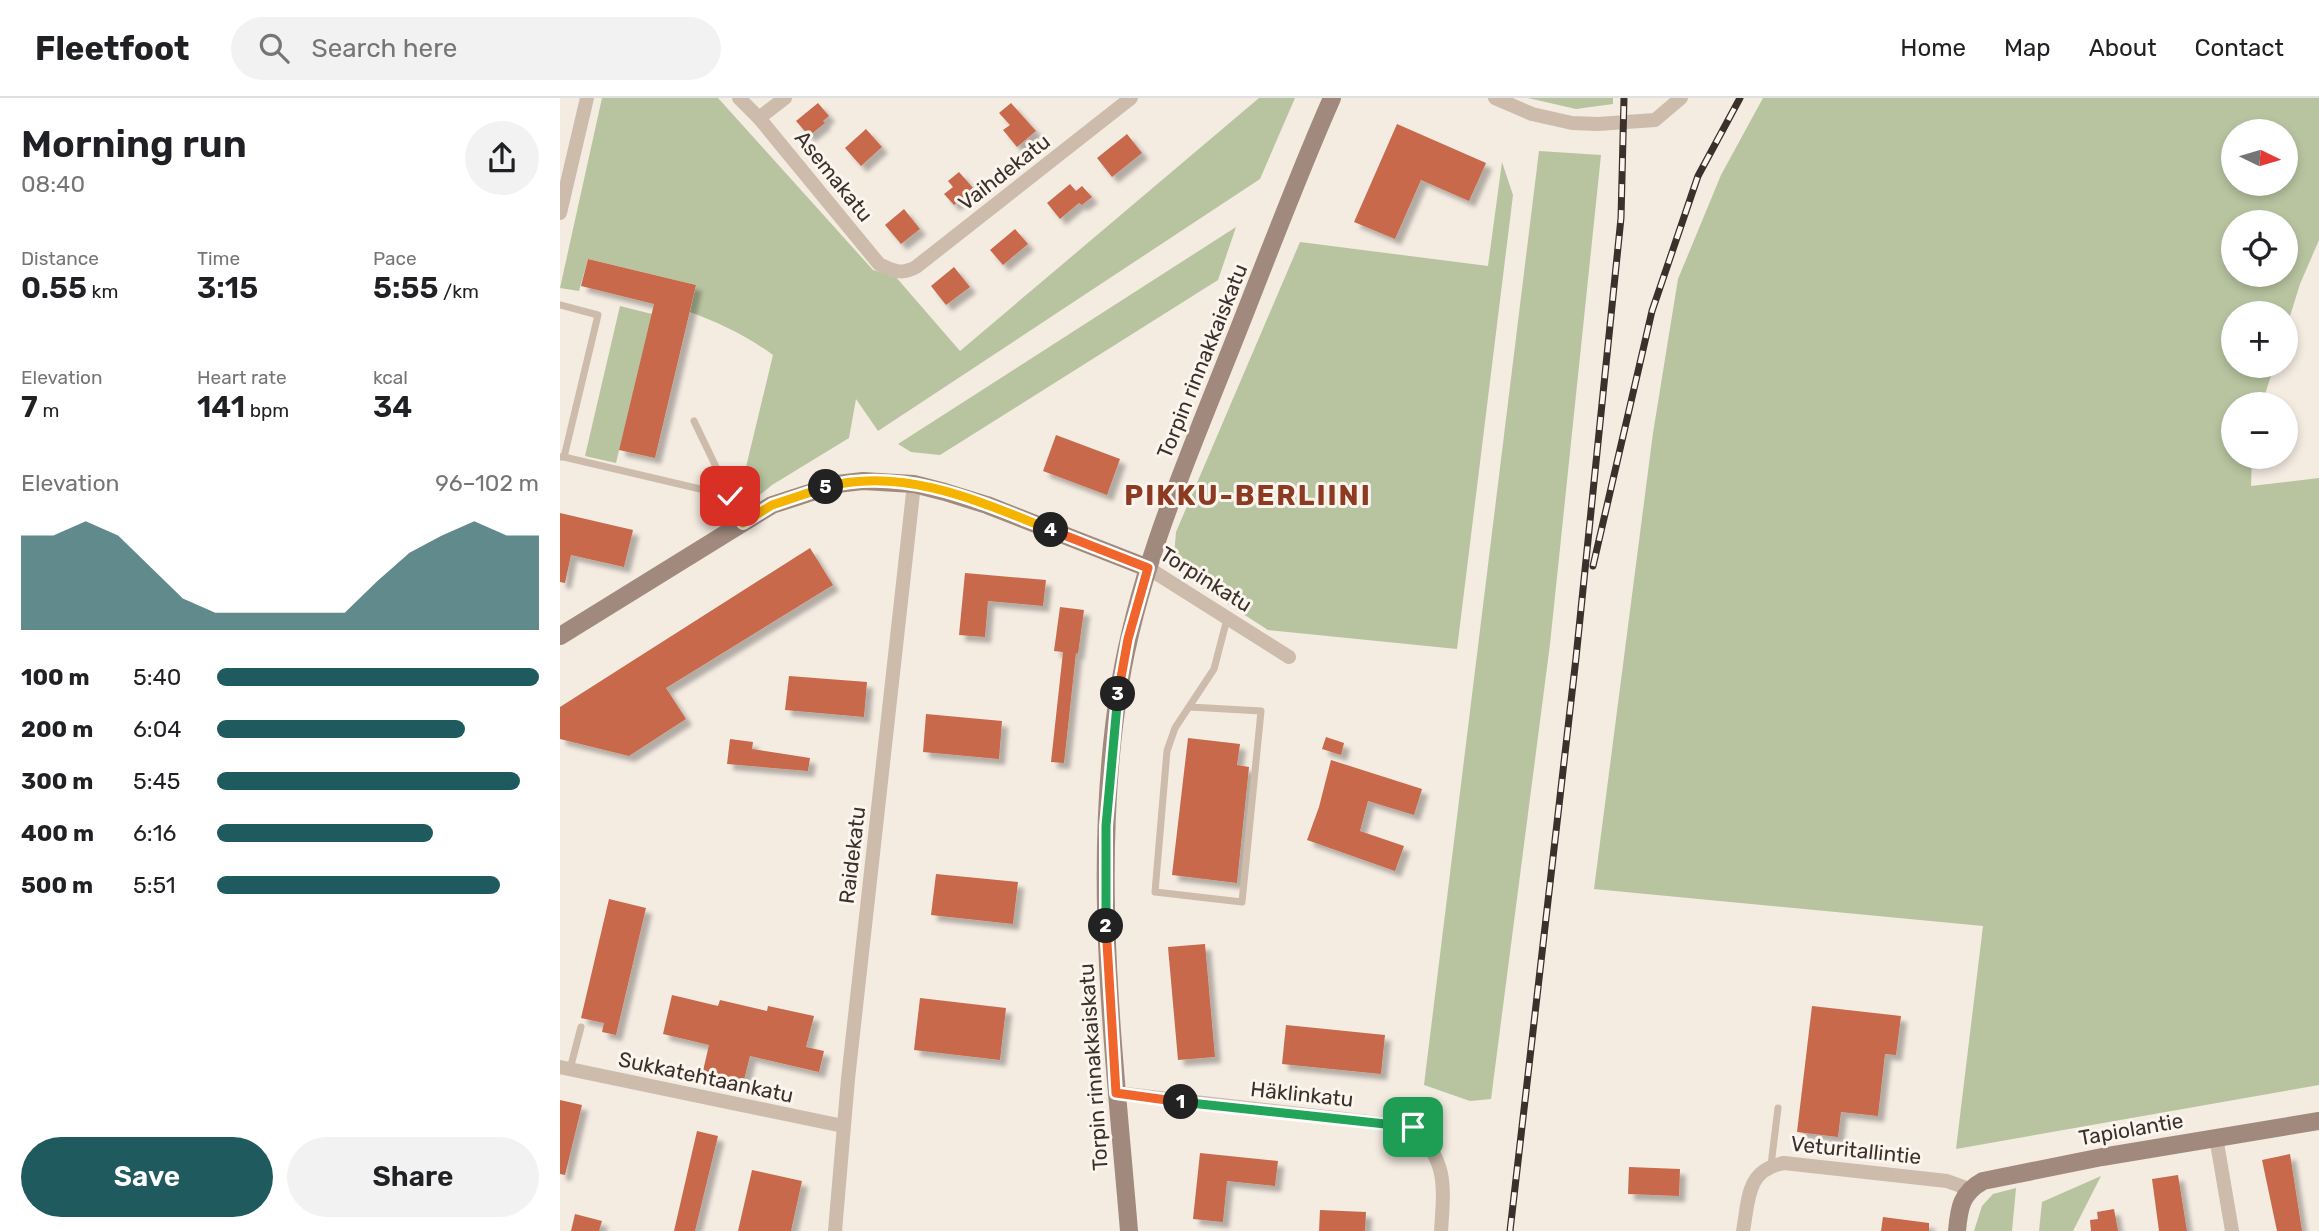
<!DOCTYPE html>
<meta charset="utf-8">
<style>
:root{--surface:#fff;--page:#f2f2f2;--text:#202124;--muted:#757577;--line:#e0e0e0;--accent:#1f5a5e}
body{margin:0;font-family:Rubik,sans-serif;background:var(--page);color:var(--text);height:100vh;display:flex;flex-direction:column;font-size:26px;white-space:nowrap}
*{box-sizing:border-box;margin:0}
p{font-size:23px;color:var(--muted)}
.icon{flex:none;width:38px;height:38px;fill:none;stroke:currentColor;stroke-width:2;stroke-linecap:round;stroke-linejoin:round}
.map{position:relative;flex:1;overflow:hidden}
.drawer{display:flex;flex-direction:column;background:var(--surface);width:560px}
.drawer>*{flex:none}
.needle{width:46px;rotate:95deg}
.controls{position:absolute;left:1661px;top:21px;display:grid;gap:14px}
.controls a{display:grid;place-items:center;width:77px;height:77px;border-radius:50%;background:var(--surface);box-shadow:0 4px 10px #0003;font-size:35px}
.pin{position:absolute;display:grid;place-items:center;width:60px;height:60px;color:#fff;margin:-30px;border-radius:14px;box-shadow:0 4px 10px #0006}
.km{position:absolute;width:35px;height:35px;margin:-18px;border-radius:50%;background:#222;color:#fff;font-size:19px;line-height:35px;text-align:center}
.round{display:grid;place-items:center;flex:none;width:74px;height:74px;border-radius:37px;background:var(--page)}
.headline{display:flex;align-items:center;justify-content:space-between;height:119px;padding:0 21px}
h1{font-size:38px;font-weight:600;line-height:52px}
.figures{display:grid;grid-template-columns:repeat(3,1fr);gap:10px;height:119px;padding:7px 21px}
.figures div{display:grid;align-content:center}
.figures b{font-size:30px;font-weight:600}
.figures small{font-size:19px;font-weight:400}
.figures p{font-size:19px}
.chart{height:196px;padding:14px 21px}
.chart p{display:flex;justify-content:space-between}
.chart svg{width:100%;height:126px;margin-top:7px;fill:var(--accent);opacity:.7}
.primary-button{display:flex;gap:14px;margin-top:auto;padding:14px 21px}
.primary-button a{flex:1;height:80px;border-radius:42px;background:var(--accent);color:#fff;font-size:28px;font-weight:600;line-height:80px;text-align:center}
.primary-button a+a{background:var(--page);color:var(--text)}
ul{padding:0 21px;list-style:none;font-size:23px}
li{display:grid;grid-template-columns:112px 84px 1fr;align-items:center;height:52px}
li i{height:18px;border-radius:9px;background:var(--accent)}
header{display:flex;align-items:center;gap:42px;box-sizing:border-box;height:98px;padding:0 35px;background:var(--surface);border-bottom:2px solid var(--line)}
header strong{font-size:33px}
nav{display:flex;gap:38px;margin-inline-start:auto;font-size:24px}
.search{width:490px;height:63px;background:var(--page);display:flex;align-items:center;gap:18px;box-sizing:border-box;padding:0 24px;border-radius:38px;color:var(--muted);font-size:26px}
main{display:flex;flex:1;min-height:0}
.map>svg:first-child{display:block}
.green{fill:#b8c4a0;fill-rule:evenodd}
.building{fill:#c8694b;filter:url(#shadow)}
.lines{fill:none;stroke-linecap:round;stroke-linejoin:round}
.lane{stroke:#cdbbac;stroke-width:7}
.street{stroke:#cdbbac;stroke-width:14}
.secondary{stroke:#a18a7d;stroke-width:18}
.rail-casing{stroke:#3b302b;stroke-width:7}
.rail{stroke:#fbf5ee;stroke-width:4.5;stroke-dasharray:13;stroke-linecap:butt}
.split-1-casing{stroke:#fff;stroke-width:14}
.split-2-casing{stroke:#fff;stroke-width:14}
.split-3-casing{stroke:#fff;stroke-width:14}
.split-4-casing{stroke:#fff;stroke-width:14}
.split-5-casing{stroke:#fff;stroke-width:14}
.split-6-casing{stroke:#fff;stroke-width:14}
.split-1{stroke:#22a559;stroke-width:9}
.split-2{stroke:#f0652b;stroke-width:9}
.split-3{stroke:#22a559;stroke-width:9}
.split-4{stroke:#f0652b;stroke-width:9}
.split-5{stroke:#f5b400;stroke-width:9}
.split-6{stroke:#f5b400;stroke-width:9}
.labels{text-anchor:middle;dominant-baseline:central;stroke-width:6;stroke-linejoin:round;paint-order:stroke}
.street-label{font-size:21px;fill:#3b302b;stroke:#fbf5ee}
.district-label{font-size:28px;font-weight:bold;letter-spacing:2px;fill:#8c3b22;stroke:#fbf5ee}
</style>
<header>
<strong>Fleetfoot</strong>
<div class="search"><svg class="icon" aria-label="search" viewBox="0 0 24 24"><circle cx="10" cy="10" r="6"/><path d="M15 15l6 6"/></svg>Search here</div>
<nav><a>Home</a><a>Map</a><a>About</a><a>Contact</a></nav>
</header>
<main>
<section class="drawer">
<div class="headline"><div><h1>Morning run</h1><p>08:40</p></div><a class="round"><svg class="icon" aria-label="share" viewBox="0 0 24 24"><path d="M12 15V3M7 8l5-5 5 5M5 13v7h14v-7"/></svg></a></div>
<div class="figures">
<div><p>Distance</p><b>0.55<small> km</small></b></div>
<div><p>Time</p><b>3:15</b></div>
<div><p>Pace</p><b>5:55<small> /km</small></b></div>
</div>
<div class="figures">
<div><p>Elevation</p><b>7<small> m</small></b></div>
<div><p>Heart rate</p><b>141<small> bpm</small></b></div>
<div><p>kcal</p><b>34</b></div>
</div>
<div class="chart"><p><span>Elevation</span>96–102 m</p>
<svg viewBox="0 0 160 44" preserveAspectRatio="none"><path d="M0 44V11L10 11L20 6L30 11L40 22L50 33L60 38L70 38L80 38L90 38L100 38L110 27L120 17L130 11L140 6L150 11L160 11V44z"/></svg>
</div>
<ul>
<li><b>100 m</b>5:40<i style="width:100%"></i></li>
<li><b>200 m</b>6:04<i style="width:77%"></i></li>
<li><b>300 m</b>5:45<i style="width:94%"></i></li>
<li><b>400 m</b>6:16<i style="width:67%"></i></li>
<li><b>500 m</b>5:51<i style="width:88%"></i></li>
</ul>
<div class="primary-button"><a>Save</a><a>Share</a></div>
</section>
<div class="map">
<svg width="1759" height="1133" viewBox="0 0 1759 1133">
<defs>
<filter id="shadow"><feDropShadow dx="6" dy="6" stdDeviation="2" flood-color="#0004"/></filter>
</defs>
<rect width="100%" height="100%" fill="#f4ebe1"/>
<g class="green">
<path d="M 42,0 L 158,0 L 313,172 L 335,178 L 400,253 L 699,0 L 735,0 L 700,81 L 318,333 L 296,301 L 289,340 L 212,387 L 190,405 L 180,394 L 213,257 C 187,238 160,225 130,214 L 136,187 L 28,161 L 19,193 L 0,190 Z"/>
<polygon points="968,0 1053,0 1053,6 1016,11"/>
<path d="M 1203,0 L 1759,0 L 1759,142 L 1740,186 L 1726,231 L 1726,215 L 1673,215 L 1673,268 L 1714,268 L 1702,306 L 1673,306 L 1673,359 L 1692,359 L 1691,388 L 1759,380 L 1759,987 L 1396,1051 L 1423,828 L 1034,791 L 1093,335 L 1118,181 L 1161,77 ZM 1673,33 L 1726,33 L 1726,86 L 1673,86 ZM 1673,124 L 1726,124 L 1726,177 L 1673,177 Z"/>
<polygon points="979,53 1041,57 990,546 931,1001 910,1003 864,987"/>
<polygon points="942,64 953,97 897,551 708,532 632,483 620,472 614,458 616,434 740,144 928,168"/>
<polygon points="676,129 658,182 380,357 351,354 338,346"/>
<polygon points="60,208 92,216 56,365 25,358"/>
<polygon points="1541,1078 1513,1133 1479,1133 1482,1104"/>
<polygon points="1456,1090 1452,1133 1414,1133 1422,1108 1433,1096"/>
</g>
<g class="building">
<polygon points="258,5 269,18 263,23 265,25 249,38 236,23"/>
<polygon points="451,5 476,33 457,49 443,32 450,27 439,15"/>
<polygon points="837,26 926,65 909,103 861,82 835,141 794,124"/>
<polygon points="306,31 322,49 301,68 285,50"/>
<polygon points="567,36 582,55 552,79 537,60"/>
<polygon points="399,74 414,91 394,107 384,96 393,89 388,83"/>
<polygon points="510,86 516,93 522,88 532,99 522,107 519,105 500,121 487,105"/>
<polygon points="344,111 360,131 341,146 325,127"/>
<polygon points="455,131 468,146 443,167 430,152"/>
<polygon points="28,161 136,187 95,360 59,352 94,206 21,188"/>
<polygon points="394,169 410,189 386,207 371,188"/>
<polygon points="496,337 560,361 547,397 483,373"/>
<polygon points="0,415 73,432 64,469 11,457 5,485 0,484"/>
<polygon points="250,450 273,487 106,590 126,621 69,658 0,641 0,609"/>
<polygon points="405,475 486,482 483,508 428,503 425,539 399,537"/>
<polygon points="500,509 524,512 518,556 516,555 504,665 491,664 503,554 494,553"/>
<polygon points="229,578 307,584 304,619 225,612"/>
<polygon points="366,616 442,623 439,661 363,654"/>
<polygon points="766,639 784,645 781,657 762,651"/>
<polygon points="628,640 680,646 677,667 689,669 677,785 612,777"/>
<polygon points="170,641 193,644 192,651 250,660 248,673 167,666"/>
<polygon points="771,662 862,691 854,717 808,703 800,733 844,748 835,773 747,742 759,709"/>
<polygon points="376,776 458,784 453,826 371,817"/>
<polygon points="49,801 86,810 56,937 42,934 44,925 21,920"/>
<polygon points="645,846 655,959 618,962 608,849"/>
<polygon points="112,897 158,908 160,902 207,913 208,908 254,918 246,949 264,953 259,974 190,958 184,982 143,973 149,947 103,936"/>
<polygon points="360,900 446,910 440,962 354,952"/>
<polygon points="1252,908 1341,918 1336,957 1325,956 1318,1018 1281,1014 1278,1039 1237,1034"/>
<polygon points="726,927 825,937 821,976 722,966"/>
<polygon points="0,1002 22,1007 5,1077 0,1076"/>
<polygon points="137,1033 158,1038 135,1133 114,1133"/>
<polygon points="640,1055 718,1063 715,1088 667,1083 663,1124 633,1121"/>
<polygon points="1730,1056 1742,1133 1717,1133 1702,1062"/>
<polygon points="1069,1069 1120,1071 1119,1098 1068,1096"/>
<polygon points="192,1072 242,1083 231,1133 178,1133"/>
<polygon points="1618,1077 1627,1133 1599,1133 1592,1081"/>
<polygon points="1554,1111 1558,1133 1531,1133 1530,1122 1538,1121 1537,1114"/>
<polygon points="760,1112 806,1114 805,1133 759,1133"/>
<polygon points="15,1116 42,1123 39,1133 11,1133"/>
<polygon points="1323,1119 1369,1125 1369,1133 1321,1133"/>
</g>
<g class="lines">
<g class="lane">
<polyline points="0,207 38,217 4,359 0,359"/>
<polyline points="134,323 182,423"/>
<polyline points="4,359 170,398"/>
<polyline points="630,609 701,613 682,804 595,794 607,653 615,630 654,571 667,521"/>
<polyline points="10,971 21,929"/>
<polyline points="1211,1067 1218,1010"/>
</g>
<g class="street">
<path d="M 179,0 L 199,20 L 319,166 C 333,173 342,177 356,169 L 571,0"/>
<polyline points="935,0 972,16 1012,25 1038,26 1095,22 1121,0"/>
<polyline points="199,20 225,0"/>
<polyline points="0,115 27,0"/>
<polyline points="588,470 729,559"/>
<polyline points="0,969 283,1028"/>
<path d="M 556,995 L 853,1029 C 888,1063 884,1089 881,1133"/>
<polyline points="1656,1039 1672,1133"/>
<polyline points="275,1133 288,981 354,386"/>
<path d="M 1183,1133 C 1189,1101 1186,1072 1224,1065 L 1387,1083 L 1409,1091"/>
</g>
<g class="secondary">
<polyline points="0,538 212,407 277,386 303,383 354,386 385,394 427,407 588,470"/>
<path d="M 569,1133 C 554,951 530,768 560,586 C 578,476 623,371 664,268 C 700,179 733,88 772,0"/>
<path d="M 1397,1133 C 1399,1110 1401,1095 1423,1083 L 1542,1059 L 1759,1023"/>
</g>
<defs>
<g id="rail">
<polyline points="1033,468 1092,213 1138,78 1180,0"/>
<polyline points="950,1133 1016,560 1061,120 1064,0"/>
</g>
</defs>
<use href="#rail" class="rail-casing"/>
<use href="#rail" class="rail"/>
</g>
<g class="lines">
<defs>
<polyline id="split-1" points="621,1004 853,1029"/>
<polyline id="split-2" points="546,828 556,995 621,1004"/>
<polyline id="split-3" points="546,828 546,728 558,596"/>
<polyline id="split-4" points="491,432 588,470 568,541 558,596"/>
<path id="split-5" d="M 266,389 C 343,368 421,404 491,432"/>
<polyline id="split-6" points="170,398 183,425 212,407 266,389"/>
</defs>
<use href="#split-1" class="split-1-casing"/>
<use href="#split-2" class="split-2-casing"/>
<use href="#split-3" class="split-3-casing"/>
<use href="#split-4" class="split-4-casing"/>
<use href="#split-5" class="split-5-casing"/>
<use href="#split-6" class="split-6-casing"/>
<use href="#split-1" class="split-1"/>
<use href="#split-2" class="split-2"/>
<use href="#split-3" class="split-3"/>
<use href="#split-4" class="split-4"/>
<use href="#split-5" class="split-5"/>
<use href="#split-6" class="split-6"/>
</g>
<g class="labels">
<g class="street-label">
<text transform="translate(444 74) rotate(-38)">Vaihdekatu</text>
<text transform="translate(274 78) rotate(51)">Asemakatu</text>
<text transform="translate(642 263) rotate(-68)">Torpin rinnakkaiskatu</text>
<text transform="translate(646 481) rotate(32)">Torpinkatu</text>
<text transform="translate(292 757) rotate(-83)">Raidekatu</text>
<text transform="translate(533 969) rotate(-94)">Torpin rinnakkaiskatu</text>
<text transform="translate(146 979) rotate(12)">Sukkatehtaankatu</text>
<text transform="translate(742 996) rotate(6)">Häklinkatu</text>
<text transform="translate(1571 1031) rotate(-10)">Tapiolantie</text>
<text transform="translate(1296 1052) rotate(6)">Veturitallintie</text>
</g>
<g class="district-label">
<text x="688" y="397">PIKKU-BERLIINI</text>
</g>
</g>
</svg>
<div class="controls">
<a><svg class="needle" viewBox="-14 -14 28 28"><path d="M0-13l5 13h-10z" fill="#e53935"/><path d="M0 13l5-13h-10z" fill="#757577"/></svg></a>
<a><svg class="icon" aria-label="locate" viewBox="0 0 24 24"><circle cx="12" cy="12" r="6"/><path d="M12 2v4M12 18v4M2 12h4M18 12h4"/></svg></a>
<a>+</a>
<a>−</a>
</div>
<div class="pin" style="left:853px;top:1029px;background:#1e9e55"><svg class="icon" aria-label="arrive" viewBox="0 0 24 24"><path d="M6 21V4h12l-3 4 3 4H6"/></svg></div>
<div class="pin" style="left:170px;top:398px;background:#d93025"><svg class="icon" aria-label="check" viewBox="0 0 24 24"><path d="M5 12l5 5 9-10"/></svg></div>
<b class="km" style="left:621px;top:1004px">1</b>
<b class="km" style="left:546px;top:828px">2</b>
<b class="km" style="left:558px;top:596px">3</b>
<b class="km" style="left:491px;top:432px">4</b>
<b class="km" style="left:266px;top:389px">5</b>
</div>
</main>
